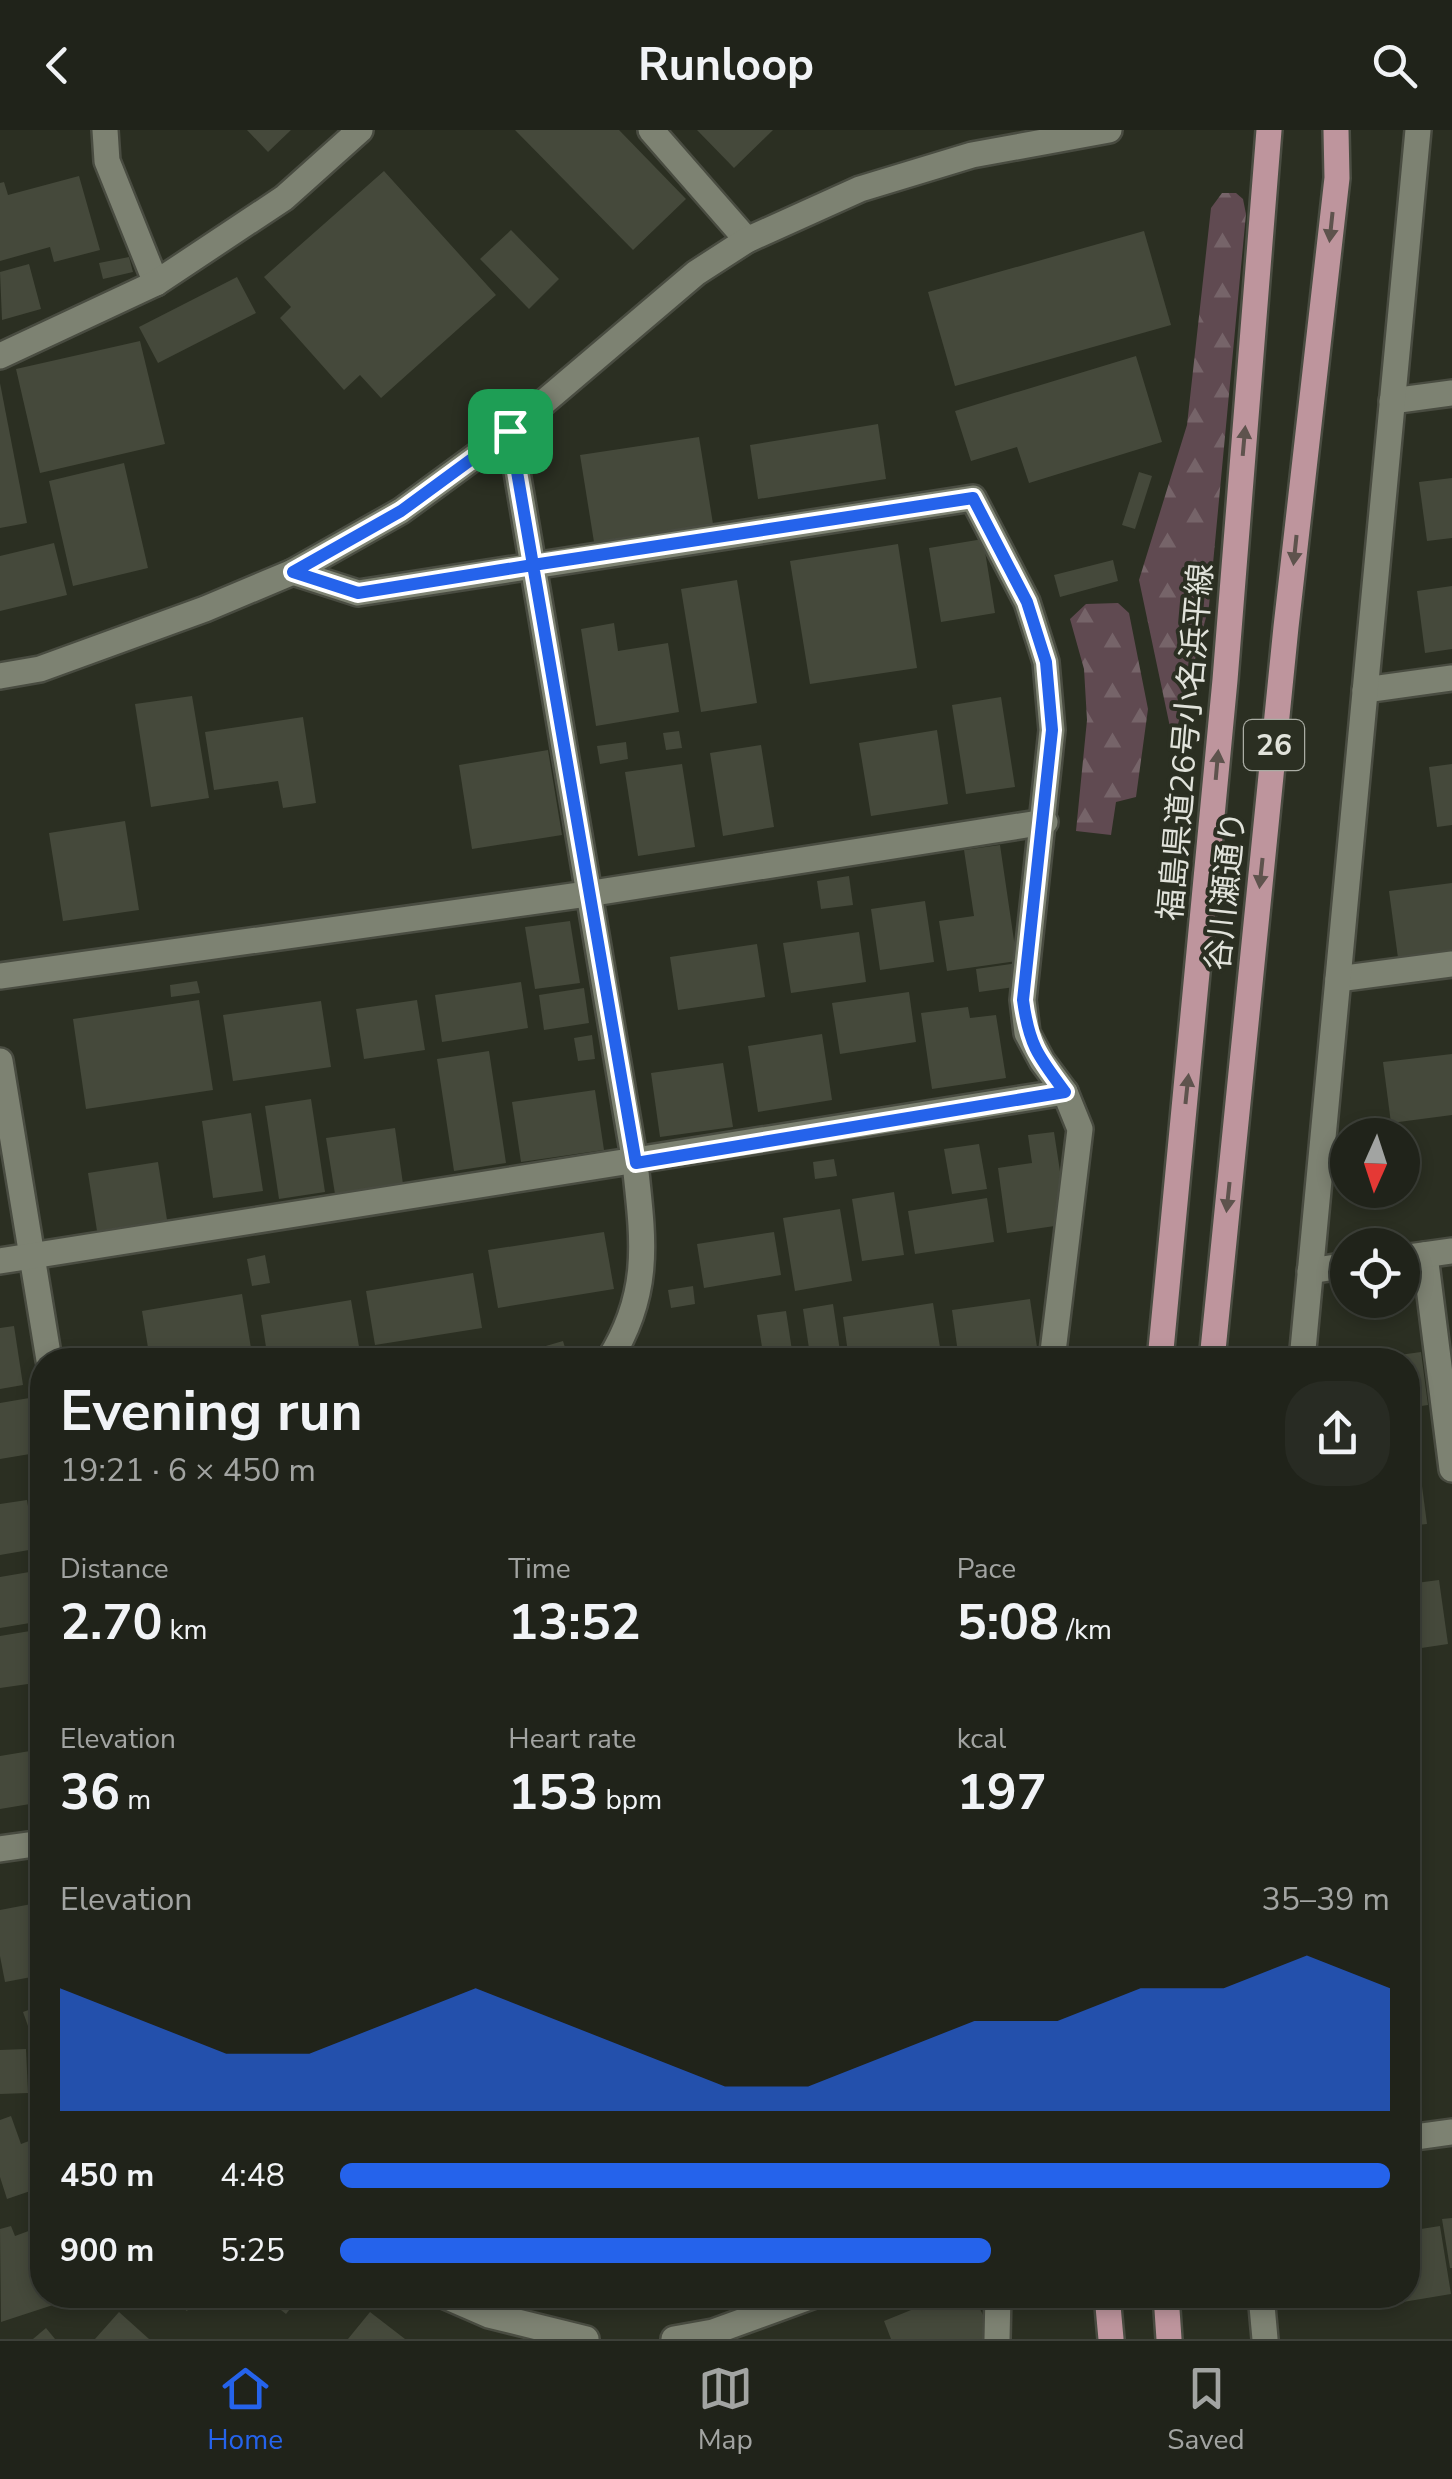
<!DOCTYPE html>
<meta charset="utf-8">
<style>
:root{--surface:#20231a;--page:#282b23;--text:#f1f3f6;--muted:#a2a4a2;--line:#3d4039;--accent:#2563eb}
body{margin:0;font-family:"Nunito Sans","Noto Sans JP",sans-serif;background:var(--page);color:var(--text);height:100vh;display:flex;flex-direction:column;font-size:38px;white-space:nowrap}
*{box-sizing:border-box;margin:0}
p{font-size:32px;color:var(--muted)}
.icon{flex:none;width:55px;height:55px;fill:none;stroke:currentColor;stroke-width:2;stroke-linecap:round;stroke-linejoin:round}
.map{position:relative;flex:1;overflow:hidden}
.side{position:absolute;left:30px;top:1218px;width:1390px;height:960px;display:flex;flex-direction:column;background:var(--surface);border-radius:40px;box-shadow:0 5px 15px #0003,0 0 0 2px var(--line)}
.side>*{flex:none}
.needle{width:65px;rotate:183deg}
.tools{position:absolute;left:1330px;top:988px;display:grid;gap:20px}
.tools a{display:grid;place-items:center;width:90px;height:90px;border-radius:50%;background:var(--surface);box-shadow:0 5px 15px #0003,0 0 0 2px var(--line);font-size:50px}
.pin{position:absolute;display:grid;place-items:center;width:85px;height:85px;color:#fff;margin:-42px;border-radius:20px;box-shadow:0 5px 15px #0006}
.round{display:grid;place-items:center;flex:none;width:105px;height:105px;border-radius:40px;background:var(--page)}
.head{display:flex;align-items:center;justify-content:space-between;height:170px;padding:0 30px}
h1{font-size:55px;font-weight:700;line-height:75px}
.stats{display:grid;grid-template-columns:repeat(3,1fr);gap:15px;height:170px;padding:10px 30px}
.stats div{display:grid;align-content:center}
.stats b{font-size:50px;font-weight:700}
.stats small{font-size:28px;font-weight:400}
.stats p{font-size:28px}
.chart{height:280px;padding:20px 30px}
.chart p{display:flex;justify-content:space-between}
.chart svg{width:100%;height:180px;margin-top:10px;fill:var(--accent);opacity:.7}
ul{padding:0 30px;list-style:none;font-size:32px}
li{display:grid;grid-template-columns:160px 120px 1fr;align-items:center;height:75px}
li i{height:25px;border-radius:12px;background:var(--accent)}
header{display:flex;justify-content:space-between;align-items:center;height:130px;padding:0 30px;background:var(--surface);font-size:45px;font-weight:700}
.tab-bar{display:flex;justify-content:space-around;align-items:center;height:140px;border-top:2px solid var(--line);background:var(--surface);font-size:28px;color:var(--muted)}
.tab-bar a{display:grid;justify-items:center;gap:5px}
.tab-bar .active{color:var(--accent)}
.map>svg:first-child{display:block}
.forest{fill:url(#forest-firs)}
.building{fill:#45493b}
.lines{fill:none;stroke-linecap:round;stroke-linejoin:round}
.minor-casing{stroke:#494c41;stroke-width:30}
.major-casing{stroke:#494c41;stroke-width:30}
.minor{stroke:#7d8272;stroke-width:25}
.major{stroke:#be959d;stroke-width:25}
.oneway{fill:#5e534d}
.route-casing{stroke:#fff;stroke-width:20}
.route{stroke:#2563eb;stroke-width:12}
.labels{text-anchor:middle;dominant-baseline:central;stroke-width:8;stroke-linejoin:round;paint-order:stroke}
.shield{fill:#2b2f22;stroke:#aaada4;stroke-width:2.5}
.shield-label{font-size:30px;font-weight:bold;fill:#e1e3db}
.street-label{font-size:32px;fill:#e1e3db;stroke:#2b2f22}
</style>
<header><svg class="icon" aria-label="back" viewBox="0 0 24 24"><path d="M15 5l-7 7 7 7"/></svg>Runloop<svg class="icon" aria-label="search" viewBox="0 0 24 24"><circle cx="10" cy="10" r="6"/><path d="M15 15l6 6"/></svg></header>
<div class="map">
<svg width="1452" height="2209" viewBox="0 0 1452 2209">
<defs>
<pattern id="forest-firs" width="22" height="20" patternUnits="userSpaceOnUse" patternTransform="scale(2.5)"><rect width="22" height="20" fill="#604a51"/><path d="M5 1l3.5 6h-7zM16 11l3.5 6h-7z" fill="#766469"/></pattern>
</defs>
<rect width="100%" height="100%" fill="#2b2f22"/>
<g class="forest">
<polygon points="1222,63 1236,63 1243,69 1246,84 1209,476 1177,598 1170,597 1139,450 1187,295 1211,78"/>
<polygon points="1118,473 1129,483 1148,579 1136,667 1116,672 1111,705 1076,701 1087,590 1084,539 1070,489 1086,474"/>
</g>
<g class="building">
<polygon points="247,0 291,0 268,22"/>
<polygon points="515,0 619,0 686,69 633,120"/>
<polygon points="697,0 773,0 734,38"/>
<polygon points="384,41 496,165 381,268 360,245 344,260 280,188 291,177 264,147"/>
<polygon points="79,46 100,120 54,132 50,117 0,131 0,53 4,52 8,65"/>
<polygon points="511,100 559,149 529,179 480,129"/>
<polygon points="1144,101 1171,195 955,256 928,162"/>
<polygon points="129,127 133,142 103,149 99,133"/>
<polygon points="29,134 41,179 2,190 0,142"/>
<polygon points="237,147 256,183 158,233 139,197"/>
<polygon points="140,211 165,314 40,343 16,239"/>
<polygon points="1136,226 1162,312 1029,353 1017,317 971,331 955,281"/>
<polygon points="0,253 27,393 0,398"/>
<polygon points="878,294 886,349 758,369 750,315"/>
<polygon points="699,307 713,394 594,412 580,325"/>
<polygon points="124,333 148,438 73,456 49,351"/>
<polygon points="1139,342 1152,346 1135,399 1122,395"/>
<polygon points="1452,348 1452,408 1427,411 1419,352"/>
<polygon points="983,409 995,483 941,492 929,418"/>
<polygon points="54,413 67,465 0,481 0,426"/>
<polygon points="898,414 917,538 810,554 790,431"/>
<polygon points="1113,430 1118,451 1060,467 1054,445"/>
<polygon points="737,450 757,573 701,582 681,459"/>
<polygon points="1452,456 1452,519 1425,523 1417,461"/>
<polygon points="614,493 618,521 668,513 679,582 596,596 581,499"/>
<polygon points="192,566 209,668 151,677 135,574"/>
<polygon points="1001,567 1015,657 966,664 952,575"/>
<polygon points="303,587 316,673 283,678 278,651 214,660 205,602"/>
<polygon points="937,600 948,674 871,686 859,613"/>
<polygon points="679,601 682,618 666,620 663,603"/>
<polygon points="626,612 628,629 600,634 597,616"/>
<polygon points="761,615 774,697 723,706 710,623"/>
<polygon points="548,620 562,705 472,719 459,635"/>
<polygon points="682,634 695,717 638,726 625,642"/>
<polygon points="1452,634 1452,695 1437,697 1429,637"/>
<polygon points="125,691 139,780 63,791 49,703"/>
<polygon points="1000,715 1017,831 947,841 939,791 974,786 964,720"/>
<polygon points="849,746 853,775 821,779 817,751"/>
<polygon points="1452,753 1452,821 1398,828 1389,761"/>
<polygon points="925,771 934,832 880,840 871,779"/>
<polygon points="570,791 580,853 535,859 525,797"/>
<polygon points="859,802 866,852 791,863 783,813"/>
<polygon points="757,814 765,867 678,880 670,827"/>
<polygon points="1018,833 1021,856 979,862 976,839"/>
<polygon points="197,851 200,863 171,867 170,855"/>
<polygon points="521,852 528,898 442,912 435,865"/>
<polygon points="584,858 589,893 544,900 539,865"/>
<polygon points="909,862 916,912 840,924 832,873"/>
<polygon points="199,870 213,960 86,979 73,889"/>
<polygon points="417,870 425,920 364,929 356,879"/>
<polygon points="321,871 331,937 233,951 223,885"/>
<polygon points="968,877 970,888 996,885 1006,948 932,959 921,883"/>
<polygon points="822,904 832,970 758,982 748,916"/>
<polygon points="592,905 595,929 578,931 574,908"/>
<polygon points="489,921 506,1033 454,1041 437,929"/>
<polygon points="1452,924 1452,985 1391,993 1383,932"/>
<polygon points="723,933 733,997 660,1007 651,943"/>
<polygon points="595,960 604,1020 521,1032 512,972"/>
<polygon points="311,969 325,1062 279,1069 265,976"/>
<polygon points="251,983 263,1061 213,1068 202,991"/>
<polygon points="395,998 403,1054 335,1064 326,1008"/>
<polygon points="1054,1002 1068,1094 1007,1103 998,1038 1032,1033 1028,1005"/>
<polygon points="1410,1004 1415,1037 1402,1039 1402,1005"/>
<polygon points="979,1014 987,1059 952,1064 944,1019"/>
<polygon points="834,1029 837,1046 815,1049 813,1032"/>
<polygon points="158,1032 167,1090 97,1101 88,1043"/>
<polygon points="894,1062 904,1125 862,1131 852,1069"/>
<polygon points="987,1068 994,1112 915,1124 908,1081"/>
<polygon points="840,1079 852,1151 795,1161 783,1088"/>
<polygon points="604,1102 614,1159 498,1178 488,1120"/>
<polygon points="774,1102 781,1145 704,1158 697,1114"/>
<polygon points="265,1125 270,1153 252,1156 247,1129"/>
<polygon points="473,1143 482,1198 375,1215 366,1161"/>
<polygon points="693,1156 695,1174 671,1178 668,1160"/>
<polygon points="242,1164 253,1230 150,1230 142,1181"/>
<polygon points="1030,1169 1038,1224 998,1230 959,1230 952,1180"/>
<polygon points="351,1170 361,1228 268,1230 261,1185"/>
<polygon points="933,1173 942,1230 849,1230 843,1187"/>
<polygon points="833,1174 840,1221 810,1225 803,1179"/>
<polygon points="786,1181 793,1227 764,1230 757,1185"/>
<polygon points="14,1196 23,1255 0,1259 0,1198"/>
<polygon points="563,1211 569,1230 502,1230 501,1229"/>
<polygon points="1421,1222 1428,1275 1408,1278 1408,1230 1378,1228"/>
<polygon points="35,1267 42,1322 0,1329 0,1273"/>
<polygon points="1408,1288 1413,1288 1427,1394 1408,1396"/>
<polygon points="27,1370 35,1419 0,1425 0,1374"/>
<polygon points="41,1440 42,1491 0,1498 0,1447"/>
<polygon points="1439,1450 1448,1514 1408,1520 1408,1454"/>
<polygon points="42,1499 42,1552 0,1558 0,1506"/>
<polygon points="42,1619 42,1672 0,1679 0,1626"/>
<polygon points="42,1772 42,1845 5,1852 0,1826 0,1780"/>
<polygon points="42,1875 42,1935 23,1882"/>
<polygon points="26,1919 28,1963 0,1964 0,1920"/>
<polygon points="11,1986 21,2014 42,2006 42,2057 7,2069 0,2047 0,1990"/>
<polygon points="1452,2088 1452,2138 1450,2138 1442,2089"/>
<polygon points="11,2096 15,2106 42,2096 42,2165 49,2165 53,2175 1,2192 0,2099"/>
<polygon points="1440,2096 1451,2164 1379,2176 1377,2165 1408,2165 1408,2101"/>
<polygon points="164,2165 198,2165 187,2181"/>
<polygon points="262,2165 301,2165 286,2184"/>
<polygon points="948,2165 990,2165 976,2171 995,2209 891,2209 884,2191"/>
<polygon points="119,2182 149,2209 95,2209"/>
<polygon points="370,2182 405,2209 348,2209"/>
<polygon points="46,2198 55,2209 33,2209"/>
</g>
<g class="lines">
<defs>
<g id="minor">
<polyline points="105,0 107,31 156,153"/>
<polyline points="651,0 747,110"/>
<polyline points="0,226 156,153 284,68 360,0"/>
<polyline points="1392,271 1452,263"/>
<path d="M 510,301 L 635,1033 C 643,1108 652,1162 609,1230"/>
<polyline points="293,442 358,463 973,368 1027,472 1046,532 1052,600 1023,870 1027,903 1042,931 1065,962 1080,999 1052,1230"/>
<polyline points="0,546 40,539 205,479 293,442 401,381 510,301 696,143 747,110 860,59 972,25 1109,0"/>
<polyline points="1365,560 1452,548"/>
<polyline points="0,846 587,764 1045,692"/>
<polyline points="1338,849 1452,834"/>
<polyline points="0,931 49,1230"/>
<polyline points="1425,1125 1452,1339"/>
<polyline points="1402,1128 1452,1121"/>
<polyline points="0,1131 1065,962"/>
<polyline points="1310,1141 1348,1135"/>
<polyline points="1302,1230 1418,0"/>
<polyline points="0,1719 42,1713"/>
<polyline points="1408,2008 1452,2002"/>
<polyline points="443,2165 489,2185 586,2209"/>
<polyline points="1261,2165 1265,2209"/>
<polyline points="674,2209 713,2202 815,2165"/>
<polyline points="997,2209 998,2165"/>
</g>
<g id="major">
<polyline points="1160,1230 1225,550 1269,0"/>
<polyline points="1212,1230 1286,497 1337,48 1336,0"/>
<polyline points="1107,2165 1111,2209"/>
<polyline points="1166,2165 1169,2209"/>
</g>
</defs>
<use href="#minor" class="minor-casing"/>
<use href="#major" class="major-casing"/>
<use href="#minor" class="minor"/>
<use href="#major" class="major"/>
</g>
<defs><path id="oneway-solid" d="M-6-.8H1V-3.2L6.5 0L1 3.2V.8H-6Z" transform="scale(2.5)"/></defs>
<g class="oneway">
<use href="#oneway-solid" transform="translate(1331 97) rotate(96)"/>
<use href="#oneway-solid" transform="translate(1244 311) rotate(-85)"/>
<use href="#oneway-solid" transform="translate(1295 420) rotate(96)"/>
<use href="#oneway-solid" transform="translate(1217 635) rotate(-85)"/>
<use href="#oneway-solid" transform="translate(1261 743) rotate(96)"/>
<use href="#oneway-solid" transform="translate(1187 959) rotate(-84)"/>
<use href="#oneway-solid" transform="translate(1228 1067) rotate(96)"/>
</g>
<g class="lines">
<defs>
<path id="route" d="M 510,301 L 401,381 L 293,442 L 358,463 L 533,435 L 636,1033 L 1065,962 C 1038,926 1029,915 1023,870 L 1052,600 L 1046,532 L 1027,472 L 973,368 L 533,435 L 510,301"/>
</defs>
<use href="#route" class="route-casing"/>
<use href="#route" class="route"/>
</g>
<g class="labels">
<rect class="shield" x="1244" y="590" width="60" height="50" rx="8"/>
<g class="shield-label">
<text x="1274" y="615">26</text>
</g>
<g class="street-label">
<text transform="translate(1186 612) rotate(-85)">福島県道26号小名浜平線</text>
<text transform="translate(1226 761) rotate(-84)">谷川瀬通り</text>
</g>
</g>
</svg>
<div class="tools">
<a><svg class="needle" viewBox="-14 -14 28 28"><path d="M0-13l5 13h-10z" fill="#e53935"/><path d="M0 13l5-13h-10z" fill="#a2a4a2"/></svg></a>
<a><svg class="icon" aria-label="locate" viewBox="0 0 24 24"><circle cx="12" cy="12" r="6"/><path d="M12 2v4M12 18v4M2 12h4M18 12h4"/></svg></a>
</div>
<div class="pin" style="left:510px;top:301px;background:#1e9e55"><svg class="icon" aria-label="arrive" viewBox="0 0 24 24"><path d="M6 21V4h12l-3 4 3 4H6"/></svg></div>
<section class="side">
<div class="head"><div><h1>Evening run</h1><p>19:21 · 6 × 450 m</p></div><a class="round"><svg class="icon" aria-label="share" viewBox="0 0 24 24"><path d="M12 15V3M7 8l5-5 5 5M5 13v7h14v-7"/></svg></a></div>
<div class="stats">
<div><p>Distance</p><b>2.70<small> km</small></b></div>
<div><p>Time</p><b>13:52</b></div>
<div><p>Pace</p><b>5:08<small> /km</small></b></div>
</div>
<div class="stats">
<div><p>Elevation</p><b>36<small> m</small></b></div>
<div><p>Heart rate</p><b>153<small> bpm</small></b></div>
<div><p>kcal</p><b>197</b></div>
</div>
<div class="chart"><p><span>Elevation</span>35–39 m</p>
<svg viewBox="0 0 160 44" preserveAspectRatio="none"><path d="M0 44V14L10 22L20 30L30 30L40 22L50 14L60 22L70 30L80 38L90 38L100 30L110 22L120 22L130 14L140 14L150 6L160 14V44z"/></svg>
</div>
<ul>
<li><b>450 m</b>4:48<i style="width:100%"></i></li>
<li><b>900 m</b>5:25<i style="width:62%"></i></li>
</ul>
</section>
</div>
<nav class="tab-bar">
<a class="active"><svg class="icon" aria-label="home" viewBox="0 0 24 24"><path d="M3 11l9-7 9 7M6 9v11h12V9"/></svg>Home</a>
<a><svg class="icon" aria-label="map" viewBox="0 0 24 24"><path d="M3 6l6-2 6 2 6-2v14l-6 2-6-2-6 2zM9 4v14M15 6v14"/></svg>Map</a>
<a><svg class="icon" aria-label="saved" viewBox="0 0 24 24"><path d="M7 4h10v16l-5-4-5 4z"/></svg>Saved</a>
</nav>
